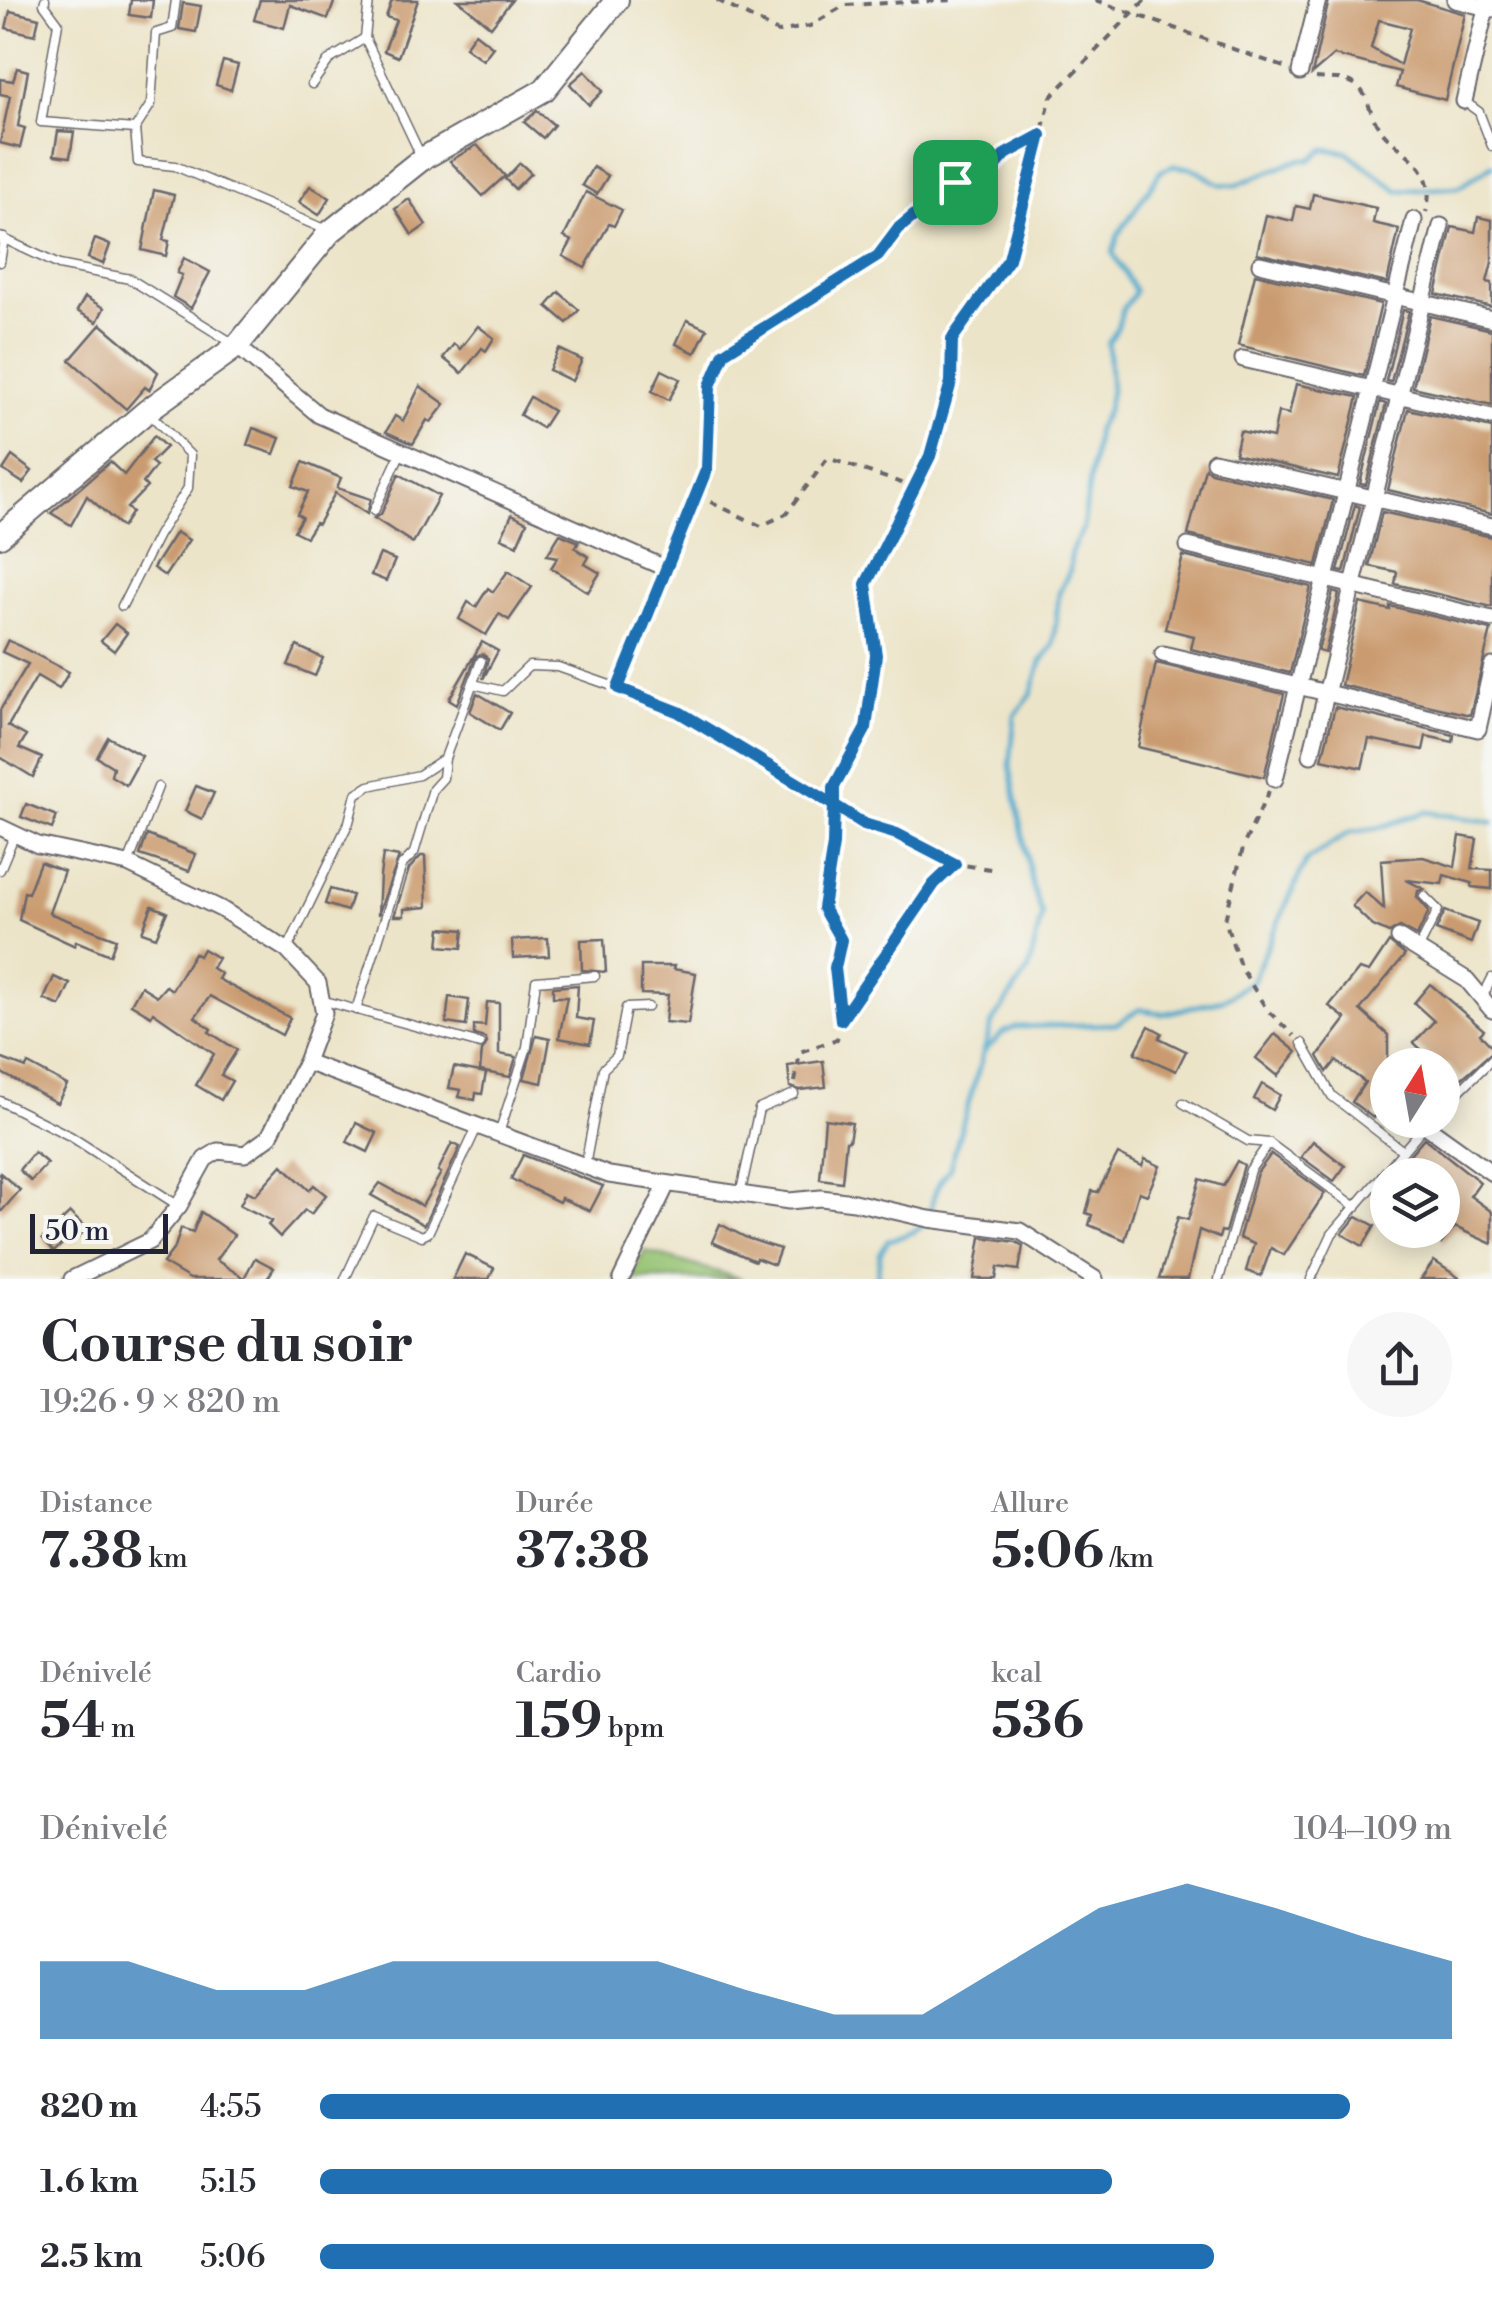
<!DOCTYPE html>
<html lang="fr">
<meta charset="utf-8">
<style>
:root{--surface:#fff;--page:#f7f7f7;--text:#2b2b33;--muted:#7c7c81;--accent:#1f6fb2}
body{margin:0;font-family:"Libre Bodoni",serif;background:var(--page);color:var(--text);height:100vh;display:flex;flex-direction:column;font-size:38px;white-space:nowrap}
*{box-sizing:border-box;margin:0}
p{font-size:32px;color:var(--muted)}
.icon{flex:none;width:55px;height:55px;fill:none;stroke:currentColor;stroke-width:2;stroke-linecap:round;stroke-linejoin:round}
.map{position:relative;height:1279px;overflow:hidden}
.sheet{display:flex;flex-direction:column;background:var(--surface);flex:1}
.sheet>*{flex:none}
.needle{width:65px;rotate:11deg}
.fabs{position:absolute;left:1370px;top:1048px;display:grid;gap:20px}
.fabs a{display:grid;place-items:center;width:90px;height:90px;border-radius:50%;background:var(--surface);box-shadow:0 5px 25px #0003;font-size:50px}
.scale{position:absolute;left:30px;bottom:25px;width:138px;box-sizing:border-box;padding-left:10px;border:5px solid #22223b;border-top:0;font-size:28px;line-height:35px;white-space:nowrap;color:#22223b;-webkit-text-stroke:8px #f6f6f2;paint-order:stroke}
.pin{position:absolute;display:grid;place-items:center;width:85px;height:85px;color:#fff;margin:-42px;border-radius:20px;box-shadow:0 5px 15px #0006}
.round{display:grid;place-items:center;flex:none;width:105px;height:105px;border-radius:52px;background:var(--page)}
.overview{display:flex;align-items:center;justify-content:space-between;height:170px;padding:0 40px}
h1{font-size:55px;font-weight:800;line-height:75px}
.metrics{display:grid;grid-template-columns:repeat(3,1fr);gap:15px;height:170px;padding:10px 40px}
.metrics div{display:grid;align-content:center}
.metrics b{font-size:50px;font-weight:800}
.metrics small{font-size:28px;font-weight:400}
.metrics p{font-size:28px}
.chart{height:280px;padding:20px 40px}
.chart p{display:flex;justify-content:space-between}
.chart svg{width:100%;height:180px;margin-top:10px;fill:var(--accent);opacity:.7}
ul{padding:0 40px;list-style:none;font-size:32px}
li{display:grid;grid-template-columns:160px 120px 1fr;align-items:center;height:75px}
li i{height:25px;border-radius:12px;background:var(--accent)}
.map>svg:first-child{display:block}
.green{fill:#94c270;stroke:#5b7256;stroke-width:2.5}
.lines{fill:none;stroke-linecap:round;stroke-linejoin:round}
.stream{stroke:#4ea8cb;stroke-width:5}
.building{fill:#ca9b6f;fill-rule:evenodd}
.lane-casing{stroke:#69666c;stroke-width:11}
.street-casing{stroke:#69666c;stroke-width:19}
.secondary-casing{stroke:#69666c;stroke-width:26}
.path{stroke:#69666c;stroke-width:4;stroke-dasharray:8 8;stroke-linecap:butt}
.lane{stroke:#fff;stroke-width:8}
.street{stroke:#fff;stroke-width:15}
.secondary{stroke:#fff;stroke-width:22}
.route-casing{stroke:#fff;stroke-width:20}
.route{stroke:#1f6fb2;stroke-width:12}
</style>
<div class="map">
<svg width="1492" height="1279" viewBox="0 0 1492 1279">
<rect width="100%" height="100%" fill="#f6f6f2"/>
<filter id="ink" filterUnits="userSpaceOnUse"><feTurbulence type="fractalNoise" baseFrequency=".01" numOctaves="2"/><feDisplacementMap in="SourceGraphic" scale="20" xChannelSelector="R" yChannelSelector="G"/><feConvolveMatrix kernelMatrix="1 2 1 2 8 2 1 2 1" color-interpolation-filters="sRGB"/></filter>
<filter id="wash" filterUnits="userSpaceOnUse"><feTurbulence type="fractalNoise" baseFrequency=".0048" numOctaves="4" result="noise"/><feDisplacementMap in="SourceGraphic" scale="40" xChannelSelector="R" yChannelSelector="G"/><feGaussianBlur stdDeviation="2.25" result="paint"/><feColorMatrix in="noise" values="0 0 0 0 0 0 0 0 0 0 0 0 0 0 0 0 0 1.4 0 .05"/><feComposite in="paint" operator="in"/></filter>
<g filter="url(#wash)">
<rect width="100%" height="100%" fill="#ece4c8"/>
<polygon class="green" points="645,1251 742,1279 631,1279"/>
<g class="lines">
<g class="stream">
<polyline points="986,1050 1003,1033 1016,1027 1116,1024 1140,1009 1162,1014 1223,1000 1252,981 1306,861 1350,832 1378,828 1426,812 1492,822"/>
<path d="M 877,1279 L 880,1254 L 888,1240 C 950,1226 917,1206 949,1170 L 992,1023 L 1029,969 L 1042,914 L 1033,889 L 1010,766 L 1015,715 L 1031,695 L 1041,662 L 1053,646 L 1059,593 L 1070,570 L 1071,552 L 1083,528 L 1097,429 L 1107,410 L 1111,391 L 1108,343 C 1117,331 1118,325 1122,312 C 1125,303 1132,300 1135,291 L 1113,253 L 1118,235 L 1161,171 L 1173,166 L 1192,168 L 1220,184 L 1236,185 L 1298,160 L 1310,160 L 1324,149 L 1347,152 L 1398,191 L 1459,187 L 1492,165"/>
</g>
</g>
<g id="blocks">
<g class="building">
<polygon points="131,0 153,0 151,18 129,15"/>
<polygon points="260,0 335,0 328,19 290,5 284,28 254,20"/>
<polygon points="392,0 418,0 398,57 384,51 396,20 386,17"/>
<polygon points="458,0 512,0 491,27"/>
<path d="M 1329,0 L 1417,0 L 1465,14 L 1445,100 L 1396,87 L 1400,72 L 1334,55 L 1312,74 ZM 1379,20 L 1410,28 L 1400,65 L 1371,48 Z"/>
<polygon points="183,3 201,6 196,32 179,29"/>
<polygon points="10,11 39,18 35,35 6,28"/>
<polygon points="475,33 493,47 483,60 465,47"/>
<polygon points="223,61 238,65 231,90 216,85"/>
<polygon points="17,68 28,71 18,126 25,128 20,148 0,143 10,96 0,94 0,79 13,81"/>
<polygon points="585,71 603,91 589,105 570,84"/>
<polygon points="537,111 554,125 543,138 524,122"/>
<polygon points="58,131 74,132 70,157 54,155"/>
<polygon points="477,145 505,176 483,196 450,161"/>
<polygon points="520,163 531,173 515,189 505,179"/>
<polygon points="593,167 608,176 597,194 582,185"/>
<polygon points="310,186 330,198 319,215 299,202"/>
<polygon points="154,190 174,195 163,240 169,241 166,256 142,250"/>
<polygon points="586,192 622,210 614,226 609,224 585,268 563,256 572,241 564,237"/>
<polygon points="1313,194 1376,208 1373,223 1399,229 1387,283 1257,253 1266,215 1293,221 1296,206 1310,209"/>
<polygon points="409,199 426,225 412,235 395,209"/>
<polygon points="1478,217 1492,220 1492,262 1487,282 1492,283 1492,307 1436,294 1452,227 1475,232"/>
<polygon points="95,239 110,245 103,264 88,258"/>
<polygon points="184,258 210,272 191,308 173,297 182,275 177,273"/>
<polygon points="1255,274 1381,304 1364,376 1238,345"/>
<polygon points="559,292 579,310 567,323 547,306"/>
<polygon points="85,297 104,308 97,322 77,311"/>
<polygon points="1403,310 1409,311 1391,382 1386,381"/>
<polygon points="1430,316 1492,330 1492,405 1413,387"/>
<polygon points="687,320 707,329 695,353 676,344"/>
<polygon points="101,324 158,372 149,390 145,387 126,409 70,360"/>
<polygon points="478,326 494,338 486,351 482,348 462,373 443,358 454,344 460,349"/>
<polygon points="559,349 582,360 572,381 549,370"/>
<polygon points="662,370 680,379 669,400 652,391"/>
<polygon points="1296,384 1358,397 1338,478 1235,454 1240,431 1273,438 1278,412 1289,414"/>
<polygon points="420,386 445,404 431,422 427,420 413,444 386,432 395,416 403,421"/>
<polygon points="530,397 553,411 542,428 520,415"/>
<polygon points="1380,402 1386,404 1366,485 1360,484"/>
<polygon points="1408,409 1492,428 1492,514 1388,490"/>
<polygon points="253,428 280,438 274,454 247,445"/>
<polygon points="154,436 166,447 151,462 156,466 143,483 147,487 127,508 132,512 122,527 87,496 71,525 51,513 110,462 124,475"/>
<polygon points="12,456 32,471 23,483 3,470"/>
<polygon points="303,462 341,478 337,488 371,499 367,514 335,493 318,524 315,523 306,537 294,531 302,517 297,514 308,492 293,486"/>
<polygon points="1205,468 1211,472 1333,500 1317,565 1188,535"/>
<polygon points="399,474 439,496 413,543 374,518 381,514"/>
<polygon points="1355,505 1360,507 1344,572 1338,571"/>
<polygon points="1382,512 1492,537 1492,607 1395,584 1397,572 1369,566"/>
<polygon points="512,514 527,522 517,545 501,538"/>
<polygon points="176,532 189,540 165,576 153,568"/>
<polygon points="560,534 579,542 575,548 589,557 585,564 600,573 588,592 551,568 558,557 547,555"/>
<polygon points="380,554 395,560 386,581 371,575"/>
<polygon points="1183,556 1311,587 1290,673 1191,649 1194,636 1165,629"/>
<polygon points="508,571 532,587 509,620 499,614 486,635 459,619 468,602 476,607 488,588 493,592"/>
<polygon points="1333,592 1339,594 1325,653 1318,651"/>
<polygon points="1360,603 1390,610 1390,606 1491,630 1470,715 1341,685"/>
<polygon points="115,624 127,633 114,651 101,641"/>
<polygon points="8,640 69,672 59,689 37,676 8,726 26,736 19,748 42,758 33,777 0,757 0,710 28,664 2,652"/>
<polygon points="482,642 498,651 483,679 488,659 483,654 476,656 457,704 449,699"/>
<polygon points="297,646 323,658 315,676 288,665"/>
<polygon points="1156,663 1284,694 1264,777 1138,747"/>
<polygon points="477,693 510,713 500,730 470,712"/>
<polygon points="1335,707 1454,735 1453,742 1426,736 1423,750 1369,739 1362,768 1322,759"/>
<polygon points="108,737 142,756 126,785 111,776 113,767 97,757"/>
<polygon points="196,786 214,793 202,819 185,811"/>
<polygon points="26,804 57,816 52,829 21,817"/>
<polygon points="147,835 196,854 189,871 140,855"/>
<polygon points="1460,836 1477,839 1472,869 1492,870 1492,889 1472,887 1472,883 1444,875 1442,884 1406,880 1424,889 1418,891 1417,897 1429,911 1417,936 1400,927 1389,933 1373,926 1352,906 1365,892 1384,909 1381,860 1423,857 1455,867"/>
<polygon points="383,854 399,857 378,915 380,876"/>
<polygon points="421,856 425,856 427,907 404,909 404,916 394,916 409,869"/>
<polygon points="40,862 64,871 49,913 116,939 110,955 76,941 75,946 19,920 24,892 28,893"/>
<polygon points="330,889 352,895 347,911 325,904"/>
<polygon points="152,906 167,912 156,937 142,932"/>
<polygon points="1445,911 1478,923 1471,943 1436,930"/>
<polygon points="441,928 464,930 462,948 439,946"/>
<polygon points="548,938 549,956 513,958 512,940"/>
<polygon points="604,939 606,972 582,970 581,940"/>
<polygon points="1389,942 1405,955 1360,1010 1388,1035 1388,1096 1373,1118 1352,1102 1365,1082 1336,1061 1327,1072 1318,1056 1346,1019 1329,1006 1359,969 1369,972"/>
<polygon points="203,949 218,958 212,968 221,974 218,979 290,1018 282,1035 210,996 195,1017 211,1029 209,1032 237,1050 221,1075 232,1081 221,1100 196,1085 214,1054 153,1012 151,1016 131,1004 141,986 157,996 166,986 172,990 194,953 199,956"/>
<polygon points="641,966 674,966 673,969 696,973 688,1024 665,1022 668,995 641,994"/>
<polygon points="54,977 70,984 60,1006 44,999"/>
<polygon points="1430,984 1484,1030 1480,1034 1492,1047 1492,1052 1461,1079 1447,1065 1438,1065 1414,1043 1434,1021 1414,1003"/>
<polygon points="578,985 576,1018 594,1021 590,1044 559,1038 567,997 553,997 553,987"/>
<polygon points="449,997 469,1000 466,1026 446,1023"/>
<polygon points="487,1002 499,1003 499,1054 516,1057 510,1077 480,1071 482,1051 487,1043 485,1038 474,1035 474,1025 485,1026"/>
<polygon points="1149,1026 1162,1033 1159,1038 1186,1051 1176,1071 1135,1053"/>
<polygon points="1275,1034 1297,1052 1278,1076 1256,1058"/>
<polygon points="536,1036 550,1039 542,1083 524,1079"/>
<polygon points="0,1058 26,1068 28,1064 67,1085 57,1103 0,1072"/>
<polygon points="823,1061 826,1087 800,1090 790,1087 788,1066"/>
<polygon points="454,1067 486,1073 482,1094 476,1093 475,1100 459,1097 461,1090 449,1088"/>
<polygon points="1262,1084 1280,1095 1272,1110 1254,1099"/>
<polygon points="825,1119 852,1123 849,1141 846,1141 842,1182 820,1179"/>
<polygon points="356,1123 377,1133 368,1152 347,1142"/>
<polygon points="1424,1138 1480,1182 1470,1196 1492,1212 1492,1244 1455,1227 1442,1243 1442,1175 1407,1175 1398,1168"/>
<polygon points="1313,1141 1345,1166 1334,1181 1301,1157"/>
<polygon points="452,1143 460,1147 424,1225 371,1195 380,1183 422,1206 441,1173 438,1171"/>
<polygon points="34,1152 47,1163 31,1181 19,1170"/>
<polygon points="1118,1154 1142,1166 1145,1159 1160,1166 1147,1195 1139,1192 1125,1240 1089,1225 1092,1215 1086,1213 1092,1191 1098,1192"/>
<polygon points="1271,1154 1325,1193 1284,1255 1271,1248 1261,1276 1246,1271 1254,1244 1239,1238 1257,1173"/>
<polygon points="523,1155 603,1186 590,1211 561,1198 559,1202 511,1179"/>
<polygon points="1237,1161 1244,1165 1225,1232 1221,1231 1219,1238 1199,1230 1188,1279 1159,1279 1178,1217 1188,1220 1200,1179 1223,1186"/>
<polygon points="282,1165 309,1190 314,1185 326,1195 311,1214 305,1210 280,1237 268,1225 272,1221 240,1205 247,1191 255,1195"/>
<polygon points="0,1173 20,1190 0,1213"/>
<polygon points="201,1212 234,1235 216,1260 244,1278 255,1258 274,1268 267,1279 190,1279 163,1263 175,1247 181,1228 193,1232"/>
<polygon points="70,1213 86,1228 73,1243 68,1238 54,1252 42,1239"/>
<polygon points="1357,1216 1375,1226 1363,1246 1342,1234"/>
<polygon points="720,1224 747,1238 780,1249 774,1265 756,1258 755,1261 712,1242"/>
<polygon points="981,1237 1016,1242 1023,1246 1019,1270 998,1267 996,1279 974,1279"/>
<polygon points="465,1254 494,1268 489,1279 453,1279"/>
<polygon points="1434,1261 1461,1279 1421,1279"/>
</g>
</g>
</g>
<g filter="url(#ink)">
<use href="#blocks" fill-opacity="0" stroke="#69666c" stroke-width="2.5"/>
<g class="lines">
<defs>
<g id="lane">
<polyline points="45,0 44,4 58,23 41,122 135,129 138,162 175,166 329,231"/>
<polyline points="369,0 365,38 422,158"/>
<polyline points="312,84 329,60 365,38"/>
<polyline points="1464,101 1479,112 1492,146"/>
<polyline points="135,129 151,104 156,33 172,28 176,0"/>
<polyline points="0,237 59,265 130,279 234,344"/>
<polyline points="0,262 4,238"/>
<polyline points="374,511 401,452"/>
<polyline points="122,606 158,535 188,488 190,455 150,414"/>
<polyline points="473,684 503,691 529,666 558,667 618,688 665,568"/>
<polyline points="128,864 158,787"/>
<polyline points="0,870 15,834"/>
<polyline points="287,950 349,822 356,794 369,786 419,775 445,758 481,661"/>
<polyline points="1418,950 1438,910 1424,896"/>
<polyline points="1483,996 1492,978"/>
<polyline points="321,1000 480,1044"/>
<polyline points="356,1010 402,865 414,853 433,789 443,778 445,758"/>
<polyline points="1302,1043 1332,1096 1403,1151"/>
<polyline points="0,1101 70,1136 179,1206"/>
<polyline points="1183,1103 1248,1141 1269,1143"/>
<polyline points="1442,1108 1492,1059"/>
<polyline points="499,1133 527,1047 536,981 595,976"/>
<polyline points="585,1166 603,1069 617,1056 626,1008 648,1007"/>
<polyline points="740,1195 759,1109 794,1094"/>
<polyline points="345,1279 374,1216 422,1236 428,1233 478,1125"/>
<polyline points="1219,1279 1250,1170 1269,1143 1356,1207"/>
<polyline points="1311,1279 1332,1234 1427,1123"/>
</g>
<g id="street">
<polyline points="1455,0 1492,9"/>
<polyline points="1300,72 1318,0"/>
<polyline points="1464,101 1488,0"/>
<polyline points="1260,264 1492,319"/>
<polyline points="237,346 319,415 665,568"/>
<polyline points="1243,359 1492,417"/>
<polyline points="1214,461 1492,526"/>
<polyline points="1188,546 1492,619"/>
<polyline points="1163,654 1478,729 1492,666"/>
<polyline points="1311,755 1441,226"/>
<polyline points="1275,779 1414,220"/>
<polyline points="0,827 38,845 128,864 221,909 287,950 318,983 324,1013 306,1062 269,1137 245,1154 218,1151 205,1159 179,1206 150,1241 72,1279"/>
<polyline points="1399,938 1467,980 1492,1010"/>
<polyline points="306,1062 609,1175 789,1201 821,1198 854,1202 929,1219 1020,1231 1095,1279"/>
<polyline points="1425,1125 1492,1173"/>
<polyline points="621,1279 667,1184"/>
</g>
<polyline id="secondary" points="0,536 147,411 237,346 330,232 422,159 544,90 617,0"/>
</defs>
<use href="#lane" class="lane-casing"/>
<use href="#street" class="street-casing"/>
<use href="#secondary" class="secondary-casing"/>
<g class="path">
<polyline points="717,0 778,32 810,26 845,5 954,0"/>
<polyline points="1095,0 1284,67"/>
<path d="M 1316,78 C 1326,79 1339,78 1348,81 C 1369,88 1367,109 1377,124 C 1397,156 1440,161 1426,212"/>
<polyline points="696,495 761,526 786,514 828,458 913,487"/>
<polyline points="671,555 707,468 710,386 724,353 879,257 899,228 955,182 992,170 1006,154 1041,135 1051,97 1145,0"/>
<polyline points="627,691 679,712 863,824 897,833 955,864 991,869"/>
<polyline points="1269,791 1244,844 1225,920 1240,966 1267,1010 1294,1036"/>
<polyline points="841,1020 933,885 955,864"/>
<polyline points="795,1082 800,1052 837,1039 841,1020 835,968 841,940 823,908 833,845 834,787 866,728 876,655 866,584 930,456 951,382 952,339 1009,259 1041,135"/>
</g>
<use href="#lane" class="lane"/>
<use href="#street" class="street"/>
<use href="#secondary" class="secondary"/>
</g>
</g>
<g class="lines" filter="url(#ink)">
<defs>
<polyline id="route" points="955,182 899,228 878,256 724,353 710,386 707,468 618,688 679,712 834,805 833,845 823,908 841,940 835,968 841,1020 934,884 955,864 897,834 864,824 834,805 834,787 866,728 876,655 866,584 930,456 951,382 952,339 1009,259 1041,135 1006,154 992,170 955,182"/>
</defs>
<use href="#route" class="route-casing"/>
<use href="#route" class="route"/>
</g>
</svg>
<div class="fabs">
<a><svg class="needle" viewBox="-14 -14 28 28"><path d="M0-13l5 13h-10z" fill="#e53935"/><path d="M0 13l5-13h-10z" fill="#7c7c81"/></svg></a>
<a><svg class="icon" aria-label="layers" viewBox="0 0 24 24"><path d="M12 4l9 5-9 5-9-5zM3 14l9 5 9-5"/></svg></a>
</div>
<div class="scale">50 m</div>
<div class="pin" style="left:955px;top:182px;background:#1e9e55"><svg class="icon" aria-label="arrive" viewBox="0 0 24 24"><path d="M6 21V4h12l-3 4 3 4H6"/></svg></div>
</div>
<section class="sheet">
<div class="overview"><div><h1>Course du soir</h1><p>19:26 · 9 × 820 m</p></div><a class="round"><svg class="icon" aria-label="share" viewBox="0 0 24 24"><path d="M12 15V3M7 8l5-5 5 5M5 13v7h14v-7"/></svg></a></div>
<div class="metrics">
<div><p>Distance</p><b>7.38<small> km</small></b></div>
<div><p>Durée</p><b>37:38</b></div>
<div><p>Allure</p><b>5:06<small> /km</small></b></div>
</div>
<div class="metrics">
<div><p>Dénivelé</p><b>54<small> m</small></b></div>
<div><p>Cardio</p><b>159<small> bpm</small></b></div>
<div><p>kcal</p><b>536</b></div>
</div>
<div class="chart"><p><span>Dénivelé</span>104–109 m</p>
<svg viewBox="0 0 160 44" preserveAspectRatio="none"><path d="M0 44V25L10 25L20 32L30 32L40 25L50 25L60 25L70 25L80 32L90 38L100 38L110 25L120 12L130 6L140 12L150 19L160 25V44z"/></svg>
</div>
<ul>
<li><b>820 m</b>4:55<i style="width:91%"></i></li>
<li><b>1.6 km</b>5:15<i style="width:70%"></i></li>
<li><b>2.5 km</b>5:06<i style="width:79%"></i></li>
</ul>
</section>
